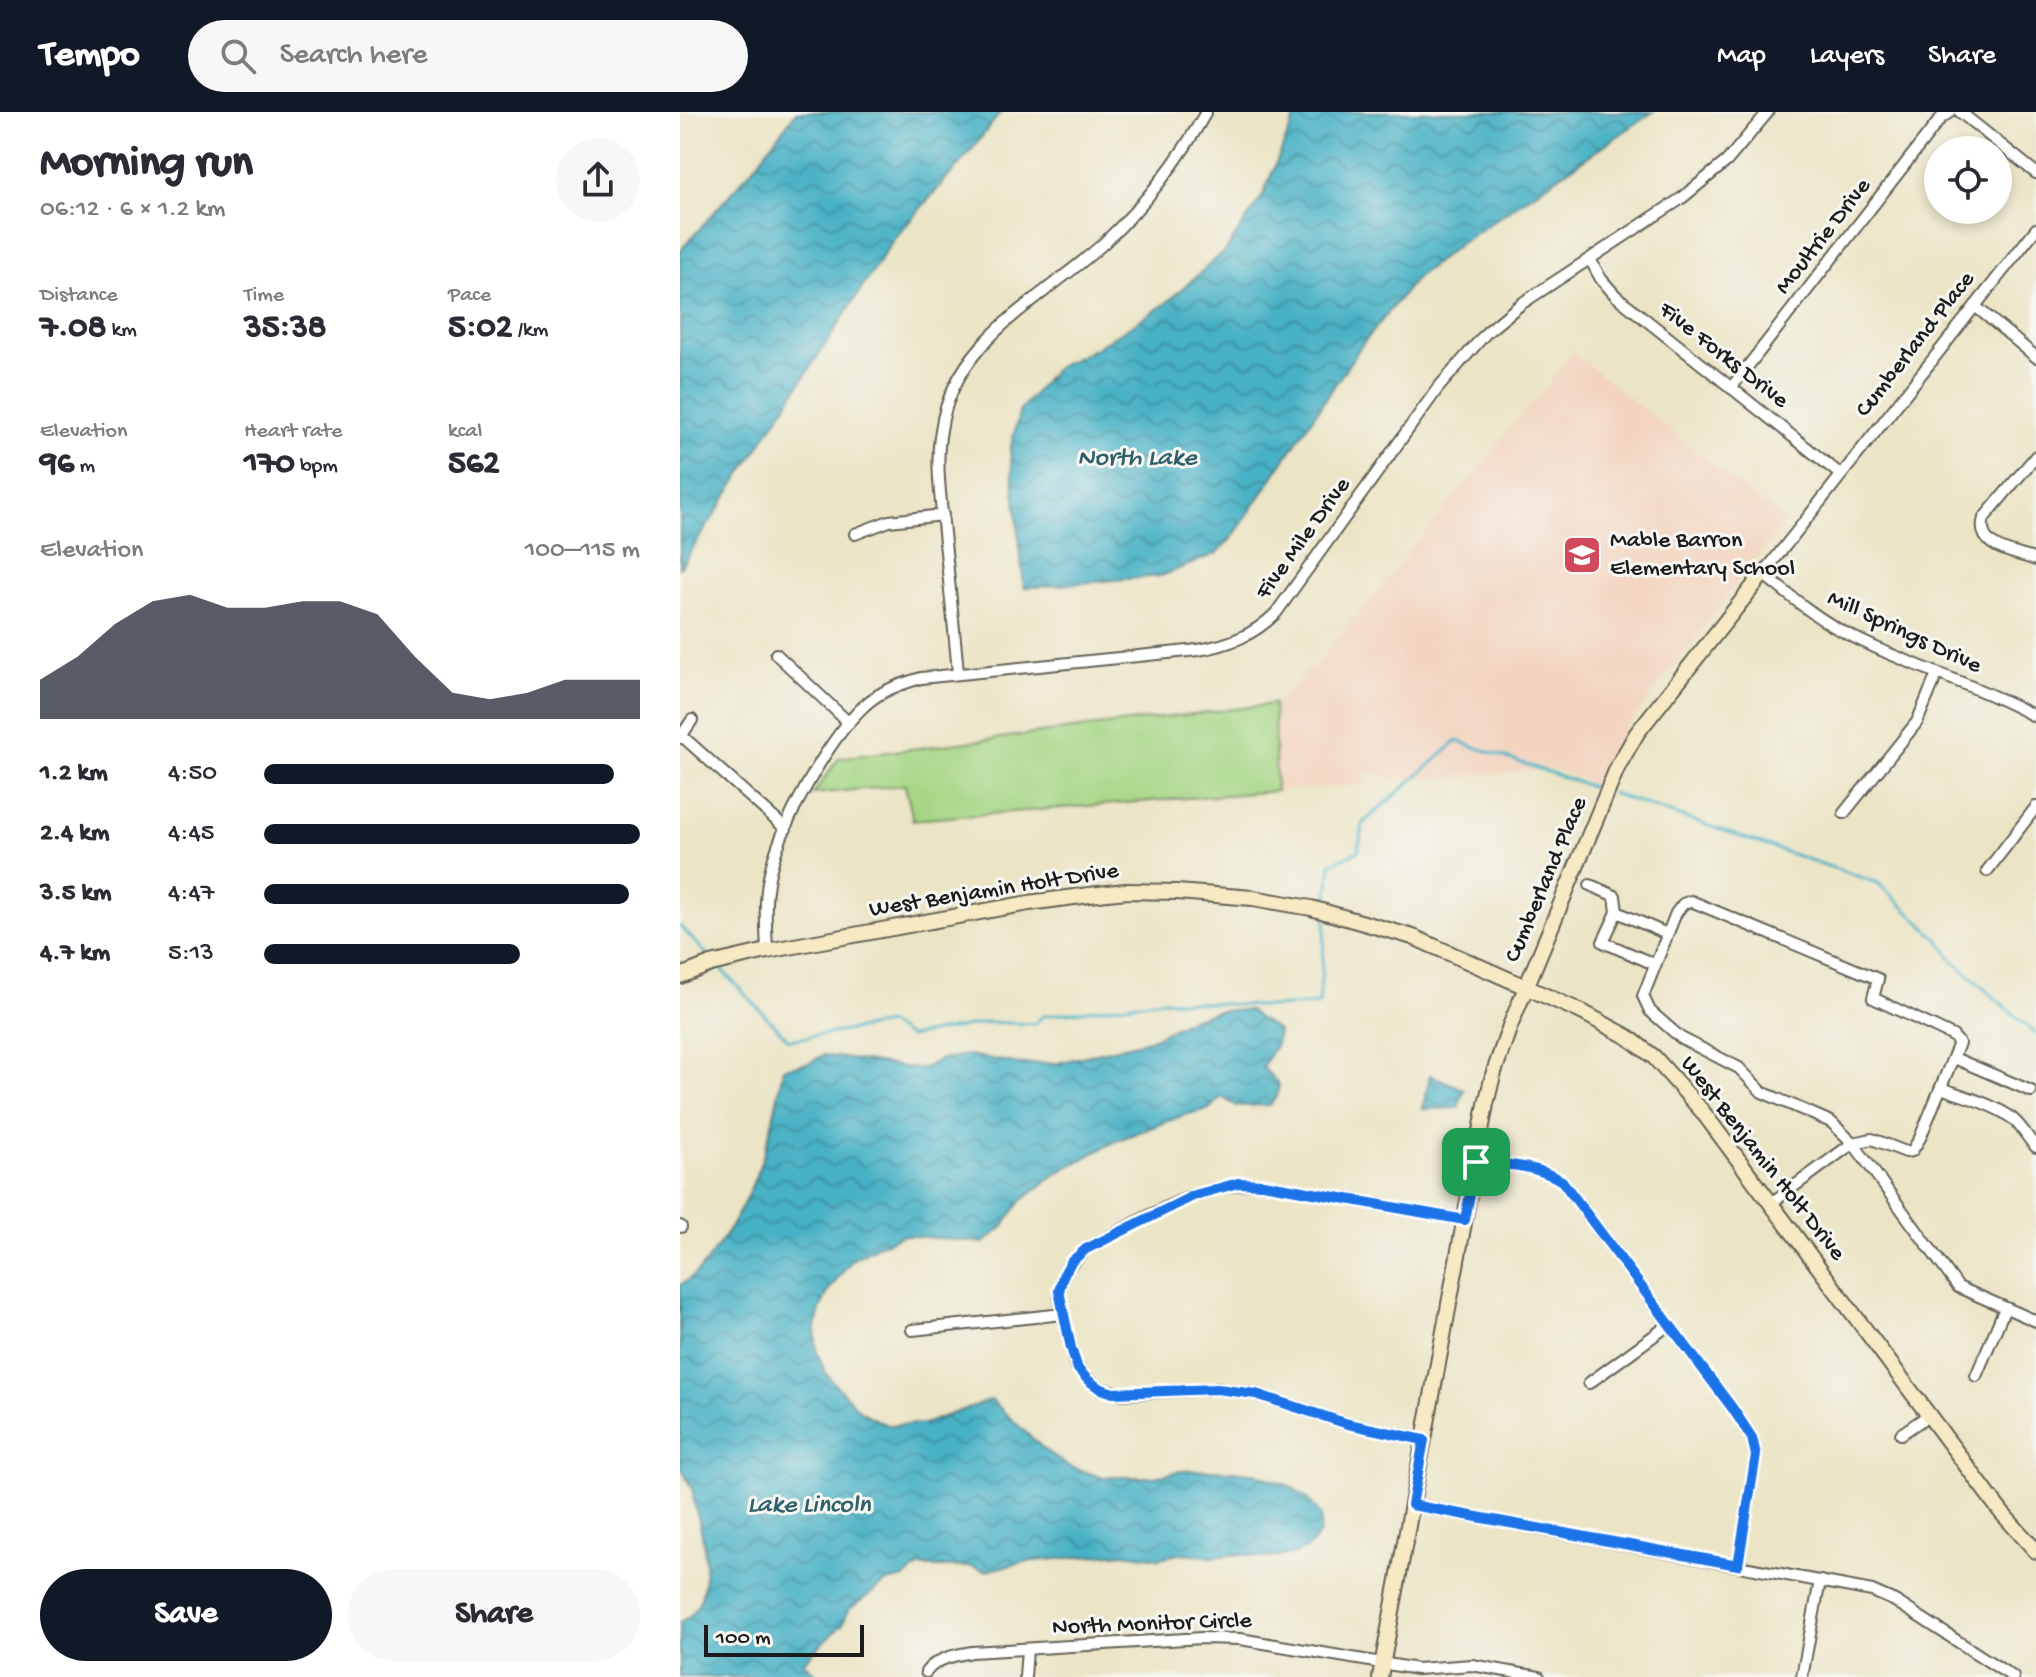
<!DOCTYPE html>
<meta charset="utf-8">
<style>
:root{--surface:#fff;--page:#f7f7f7;--text:#2b2b33;--muted:#7c7c81;--accent:#111827}
body{margin:0;font-family:"Gochi Hand",sans-serif;background:var(--page);color:var(--text);height:100vh;display:flex;flex-direction:column;font-size:30px;white-space:nowrap}
*{box-sizing:border-box;margin:0}
p{font-size:26px;color:var(--muted)}
.icon{flex:none;width:44px;height:44px;fill:none;stroke:currentColor;stroke-width:2;stroke-linecap:round;stroke-linejoin:round}
.map{position:relative;flex:1;overflow:hidden}
.details{display:flex;flex-direction:column;background:var(--surface);width:680px}
.details>*{flex:none}
.buttons{position:absolute;left:1244px;top:24px;display:grid;gap:16px}
.buttons a{display:grid;place-items:center;width:88px;height:88px;border-radius:50%;background:var(--surface);box-shadow:0 4px 12px #0003;font-size:40px}
.scale{position:absolute;left:24px;bottom:20px;width:160px;box-sizing:border-box;padding-left:8px;border:4px solid #1c1c1c;border-top:0;font-size:22px;line-height:28px;white-space:nowrap;color:#1c1c1c;-webkit-text-stroke:6px #f6f6f2;paint-order:stroke}
.pin{position:absolute;display:grid;place-items:center;width:68px;height:68px;color:#fff;margin:-34px;border-radius:16px;box-shadow:0 4px 12px #0006}
.round{display:grid;place-items:center;flex:none;width:84px;height:84px;border-radius:42px;background:var(--page)}
.headline{display:flex;align-items:center;justify-content:space-between;height:136px;padding:0 40px}
h1{font-size:44px;font-weight:800;line-height:60px}
.metrics{display:grid;grid-template-columns:repeat(3,1fr);gap:12px;height:136px;padding:8px 40px}
.metrics div{display:grid;align-content:center}
.metrics b{font-size:34px;font-weight:800}
.metrics small{font-size:22px;font-weight:400}
.metrics p{font-size:22px}
.chart{height:224px;padding:16px 40px}
.chart p{display:flex;justify-content:space-between}
.chart svg{width:100%;height:144px;margin-top:8px;fill:var(--accent);opacity:.7}
.action{display:flex;gap:16px;margin-top:auto;padding:16px 40px}
.action a{flex:1;height:92px;border-radius:48px;background:var(--accent);color:#fff;font-size:32px;font-weight:800;line-height:92px;text-align:center}
.action a+a{background:var(--page);color:var(--text)}
ul{padding:0 40px;list-style:none;font-size:26px}
li{display:grid;grid-template-columns:128px 96px 1fr;align-items:center;height:60px}
li i{height:20px;border-radius:10px;background:var(--accent)}
header{display:flex;align-items:center;gap:48px;box-sizing:border-box;height:112px;padding:0 40px;background:var(--accent);color:#fff}
header strong{font-size:38px}
nav{display:flex;gap:44px;margin-inline-start:auto;font-size:28px}
.search{width:560px;height:72px;background:var(--page);display:flex;align-items:center;gap:20px;box-sizing:border-box;padding:0 28px;border-radius:44px;color:var(--muted);font-size:30px}
main{display:flex;flex:1;min-height:0}
.map>svg:first-child{display:block}
.built{fill:#f3d4bf}
.green{fill:#a5d583;stroke:#607850;stroke-width:2}
.water{fill:url(#water-waves);stroke:#326670;stroke-width:2}
.lines{fill:none;stroke-linecap:round;stroke-linejoin:round}
.stream{stroke:#47b1c5;stroke-width:3}
.street-casing{stroke:#646257;stroke-width:14}
.secondary-casing{stroke:#646257;stroke-width:18}
.street{stroke:#fff;stroke-width:10}
.secondary{stroke:#f6e9c3;stroke-width:14}
.route-casing{stroke:#fff;stroke-width:16}
.route{stroke:#1a73e8;stroke-width:10}
.labels{text-anchor:middle;dominant-baseline:central;stroke-width:6;stroke-linejoin:round;paint-order:stroke}
.street-label{font-size:24px;fill:#1c1c1c;stroke:#f6f6f2}
.poi-label{font-size:24px;fill:#1c1c1c;stroke:#f6f6f2;text-anchor:start}
.water-label{font-size:26px;font-style:italic;fill:#2f5f68;stroke:#f6f6f2}
</style>
<header>
<strong>Tempo</strong>
<div class="search"><svg class="icon" aria-label="search" viewBox="0 0 24 24"><circle cx="10" cy="10" r="6"/><path d="M15 15l6 6"/></svg>Search here</div>
<nav><a>Map</a><a>Layers</a><a>Share</a></nav>
</header>
<main>
<section class="details">
<div class="headline"><div><h1>Morning run</h1><p>06:12 · 6 × 1.2 km</p></div><a class="round"><svg class="icon" aria-label="share" viewBox="0 0 24 24"><path d="M12 15V3M7 8l5-5 5 5M5 13v7h14v-7"/></svg></a></div>
<div class="metrics">
<div><p>Distance</p><b>7.08<small> km</small></b></div>
<div><p>Time</p><b>35:38</b></div>
<div><p>Pace</p><b>5:02<small> /km</small></b></div>
</div>
<div class="metrics">
<div><p>Elevation</p><b>96<small> m</small></b></div>
<div><p>Heart rate</p><b>170<small> bpm</small></b></div>
<div><p>kcal</p><b>562</b></div>
</div>
<div class="chart"><p><span>Elevation</span>100–115 m</p>
<svg viewBox="0 0 160 44" preserveAspectRatio="none"><path d="M0 44V32L10 25L20 15L30 8L40 6L50 10L60 10L70 8L80 8L90 12L100 25L110 36L120 38L130 36L140 32L150 32L160 32V44z"/></svg>
</div>
<ul>
<li><b>1.2 km</b>4:50<i style="width:93%"></i></li>
<li><b>2.4 km</b>4:45<i style="width:100%"></i></li>
<li><b>3.5 km</b>4:47<i style="width:97%"></i></li>
<li><b>4.7 km</b>5:13<i style="width:68%"></i></li>
</ul>
<div class="action"><a>Save</a><a>Share</a></div>
</section>
<div class="map">
<svg width="1356" height="1565" viewBox="0 0 1356 1565">
<defs>
<pattern id="water-waves" width="16" height="10" patternUnits="userSpaceOnUse" patternTransform="scale(2)"><rect width="16" height="10" fill="#47b1c5"/><path d="M0 5q4-4 8 0t8 0" fill="none" stroke="#3a8f9f"/></pattern>
</defs>
<rect width="100%" height="100%" fill="#f6f6f2"/>
<filter id="ink" filterUnits="userSpaceOnUse"><feTurbulence type="fractalNoise" baseFrequency=".0125" numOctaves="2"/><feDisplacementMap in="SourceGraphic" scale="16" xChannelSelector="R" yChannelSelector="G"/><feConvolveMatrix kernelMatrix="1 2 1 2 8 2 1 2 1" color-interpolation-filters="sRGB"/></filter>
<filter id="wash" filterUnits="userSpaceOnUse"><feTurbulence type="fractalNoise" baseFrequency=".006" numOctaves="4" result="noise"/><feDisplacementMap in="SourceGraphic" scale="32" xChannelSelector="R" yChannelSelector="G"/><feGaussianBlur stdDeviation="1.8" result="paint"/><feColorMatrix in="noise" values="0 0 0 0 0 0 0 0 0 0 0 0 0 0 0 0 0 1.4 0 .05"/><feComposite in="paint" operator="in"/></filter>
<g filter="url(#wash)">
<rect width="100%" height="100%" fill="#ebe4c5"/>
<polygon class="built" points="893,241 1105,409 945,617 914,673 875,657 720,669 685,658 686,672 596,679 594,592 641,547"/>
<polygon class="green" points="594,592 596,679 233,708 225,673 133,682 159,646"/>
<g class="water">
<polygon points="116,0 321,0 289,41 214,127 0,456 0,139 74,55"/>
<polygon points="617,0 973,0 781,131 737,165 681,234 552,426 536,442 481,464 344,476 330,338 340,298 377,255 414,237 485,192 546,138 583,83"/>
<path d="M 554,898 L 570,898 C 577,908 589,911 598,919 L 596,932 L 582,955 L 599,972 L 597,984 L 590,993 L 557,994 L 541,985 L 529,997 L 504,1003 L 436,1029 L 377,1061 L 340,1090 L 323,1115 L 304,1131 L 223,1123 L 199,1133 L 173,1147 L 149,1178 L 140,1197 L 135,1218 L 137,1240 L 146,1262 L 180,1299 L 206,1313 L 243,1312 L 311,1288 L 366,1339 L 388,1354 L 421,1365 L 474,1365 L 500,1359 L 534,1358 L 574,1361 L 610,1374 L 629,1388 L 641,1404 L 640,1421 L 627,1437 L 611,1443 L 585,1446 L 562,1442 L 530,1445 L 505,1441 L 479,1446 L 444,1441 L 344,1450 L 306,1459 L 292,1455 L 239,1455 L 224,1466 L 207,1470 L 168,1498 L 163,1512 L 123,1550 L 139,1565 L 0,1565 L 0,1510 C 37,1493 25,1424 15,1395 C 13,1389 14,1382 12,1377 C 8,1369 4,1362 0,1354 L 0,1173 C 18,1163 26,1150 38,1134 C 78,1078 92,1023 103,956 L 129,951 L 143,943 L 231,956 L 244,956 L 261,947 L 289,943 L 340,952 L 378,951 L 472,927 L 510,907 L 537,899 Z"/>
<polygon points="750,963 784,977 778,996 743,997"/>
</g>
<g class="lines">
<g class="stream">
<polyline points="931,681 1198,771 1258,827 1274,850 1356,922"/>
<polyline points="647,794 651,752 678,739 683,711 777,629 924,679"/>
<polyline points="0,814 31,847"/>
<polyline points="39,855 109,928 208,912 229,925 309,910 354,912 363,904 483,888 594,895 639,892 646,806"/>
</g>
</g>
</g>
<g filter="url(#ink)">
<g class="lines">
<defs>
<g id="street">
<polyline points="1280,0 1356,61"/>
<path d="M 1356,117 L 1083,462 C 1107,481 1131,502 1158,517 C 1222,552 1292,570 1356,605"/>
<polyline points="910,147 921,167 936,184 1161,363"/>
<polyline points="1295,194 1356,245"/>
<polyline points="1051,276 1261,6 1270,0"/>
<path d="M 1356,344 L 1304,406 C 1295,437 1335,440 1356,448"/>
<polyline points="175,422 209,409 263,403"/>
<polyline points="96,542 169,611"/>
<path d="M 278,561 C 274,515 269,468 264,421 C 261,387 255,352 261,318 C 274,226 364,187 425,130 C 464,93 500,47 526,0"/>
<polyline points="2,624 106,717"/>
<polyline points="0,626 12,608"/>
<polyline points="1164,701 1237,610 1257,562"/>
<polyline points="1307,759 1356,695"/>
<polyline points="910,773 935,784 937,800"/>
<path d="M 87,839 C 86,814 84,789 89,765 C 99,715 148,627 185,593 C 200,579 221,572 241,566 L 518,538 C 549,533 574,523 596,501 L 758,276 L 807,220 L 841,192 L 1002,86 L 1047,49 L 1088,0"/>
<polyline points="974,852 923,830 937,800 987,822"/>
<polyline points="1274,946 1351,979"/>
<path d="M 1261,976 C 1282,984 1321,994 1336,1010 C 1344,1018 1348,1027 1356,1035"/>
<path d="M 796,1050 C 825,1052 857,1053 882,1069 L 1053,1297 L 1072,1326 L 1076,1343 L 1058,1453"/>
<polyline points="1090,1092 1173,1031 1192,1027 1226,1040 1232,1039 1240,1026 1279,931 1273,924 1193,886 1198,867 1011,789 1003,792 996,801 963,884 970,899 1001,926 1059,956 1082,980 1151,1010 1173,1031 1278,1175 1356,1209"/>
<polyline points="0,1114 1,1115"/>
<polyline points="232,1218 383,1202"/>
<polyline points="1296,1264 1325,1196"/>
<polyline points="909,1271 990,1212"/>
<polyline points="1221,1322 1249,1303"/>
<path d="M 744,1328 L 668,1312 L 576,1282 L 537,1277 L 443,1282 L 419,1276 L 403,1263 L 395,1251 L 379,1184 L 381,1171 L 387,1156 L 406,1137 C 461,1110 519,1068 583,1072 L 785,1108"/>
<polyline points="732,1393 1192,1479 1215,1489 1333,1565"/>
<path d="M 246,1560 C 256,1546 276,1543 292,1540 L 522,1526 L 560,1527 L 737,1557 L 792,1553 L 859,1565"/>
<polyline points="345,1565 347,1537"/>
<polyline points="1122,1565 1140,1469"/>
</g>
<g id="secondary">
<polyline points="0,864 31,852 87,839 349,791 409,783 446,779 497,780 573,786 631,796 733,825 902,900 948,925 974,945 1022,999 1321,1400 1356,1439"/>
<polyline points="700,1565 806,992 813,963 830,914 938,654 957,621 1083,462"/>
</g>
</defs>
<use href="#street" class="street-casing"/>
<use href="#secondary" class="secondary-casing"/>
<use href="#street" class="street"/>
<use href="#secondary" class="secondary"/>
</g>
</g>
<g class="lines" filter="url(#ink)">
<defs>
<path id="route" d="M 796,1050 C 825,1052 857,1053 882,1069 L 1053,1297 L 1072,1326 L 1076,1343 L 1058,1453 L 732,1393 L 744,1328 L 668,1312 L 576,1282 L 537,1277 L 433,1281 L 419,1276 L 408,1268 L 398,1257 L 391,1236 L 379,1179 L 383,1164 L 391,1150 L 406,1137 L 515,1083 L 558,1071 L 583,1072 L 785,1108 Z"/>
</defs>
<use href="#route" class="route-casing"/>
<use href="#route" class="route"/>
</g>
<defs>
<symbol id="school-square" viewBox="-11 -11 22 22"><rect x="-9" y="-9" width="18" height="18" rx="4" fill="#d1495b" stroke="#f6f6f2"/><path d="M0-5L7-2L0 1L-7-2ZM-4 1L0 2.5L4 1V4Q0 6-4 4Z" fill="#fff"/></symbol>
</defs>
<g fill-rule="evenodd">
<use href="#school-square" x="880" y="421" width="44" height="44"/>
</g>
<g class="labels">
<g class="street-label">
<text transform="translate(1144 125) rotate(-52)">Moultrie Drive</text>
<text transform="translate(1236 233) rotate(-52)">Cumberland Place</text>
<text transform="translate(1043 244) rotate(38)">Five Forks Drive</text>
<text transform="translate(624 427) rotate(-54)">Five Mile Drive</text>
<text transform="translate(1224 521) rotate(25)">Mill Springs Drive</text>
<text transform="translate(867 768) rotate(-67)">Cumberland Place</text>
<text transform="translate(314 779) rotate(-9)">West Benjamin Holt Drive</text>
<text transform="translate(1082 1047) rotate(52)">West Benjamin Holt Drive</text>
<text transform="translate(472 1513) rotate(-2)">North Monitor Circle</text>
</g>
<g class="poi-label">
<text x="930" y="429">Mable Barron<tspan x="930" dy="28">Elementary School</tspan></text>
</g>
<g class="water-label">
<text x="457" y="347">North Lake</text>
<text x="129" y="1394">Lake Lincoln</text>
</g>
</g>
</svg>
<div class="buttons">
<a><svg class="icon" aria-label="locate" viewBox="0 0 24 24"><circle cx="12" cy="12" r="6"/><path d="M12 2v4M12 18v4M2 12h4M18 12h4"/></svg></a>
</div>
<div class="scale">100 m</div>
<div class="pin" style="left:796px;top:1050px;background:#1e9e55"><svg class="icon" aria-label="arrive" viewBox="0 0 24 24"><path d="M6 21V4h12l-3 4 3 4H6"/></svg></div>
</div>
</main>
